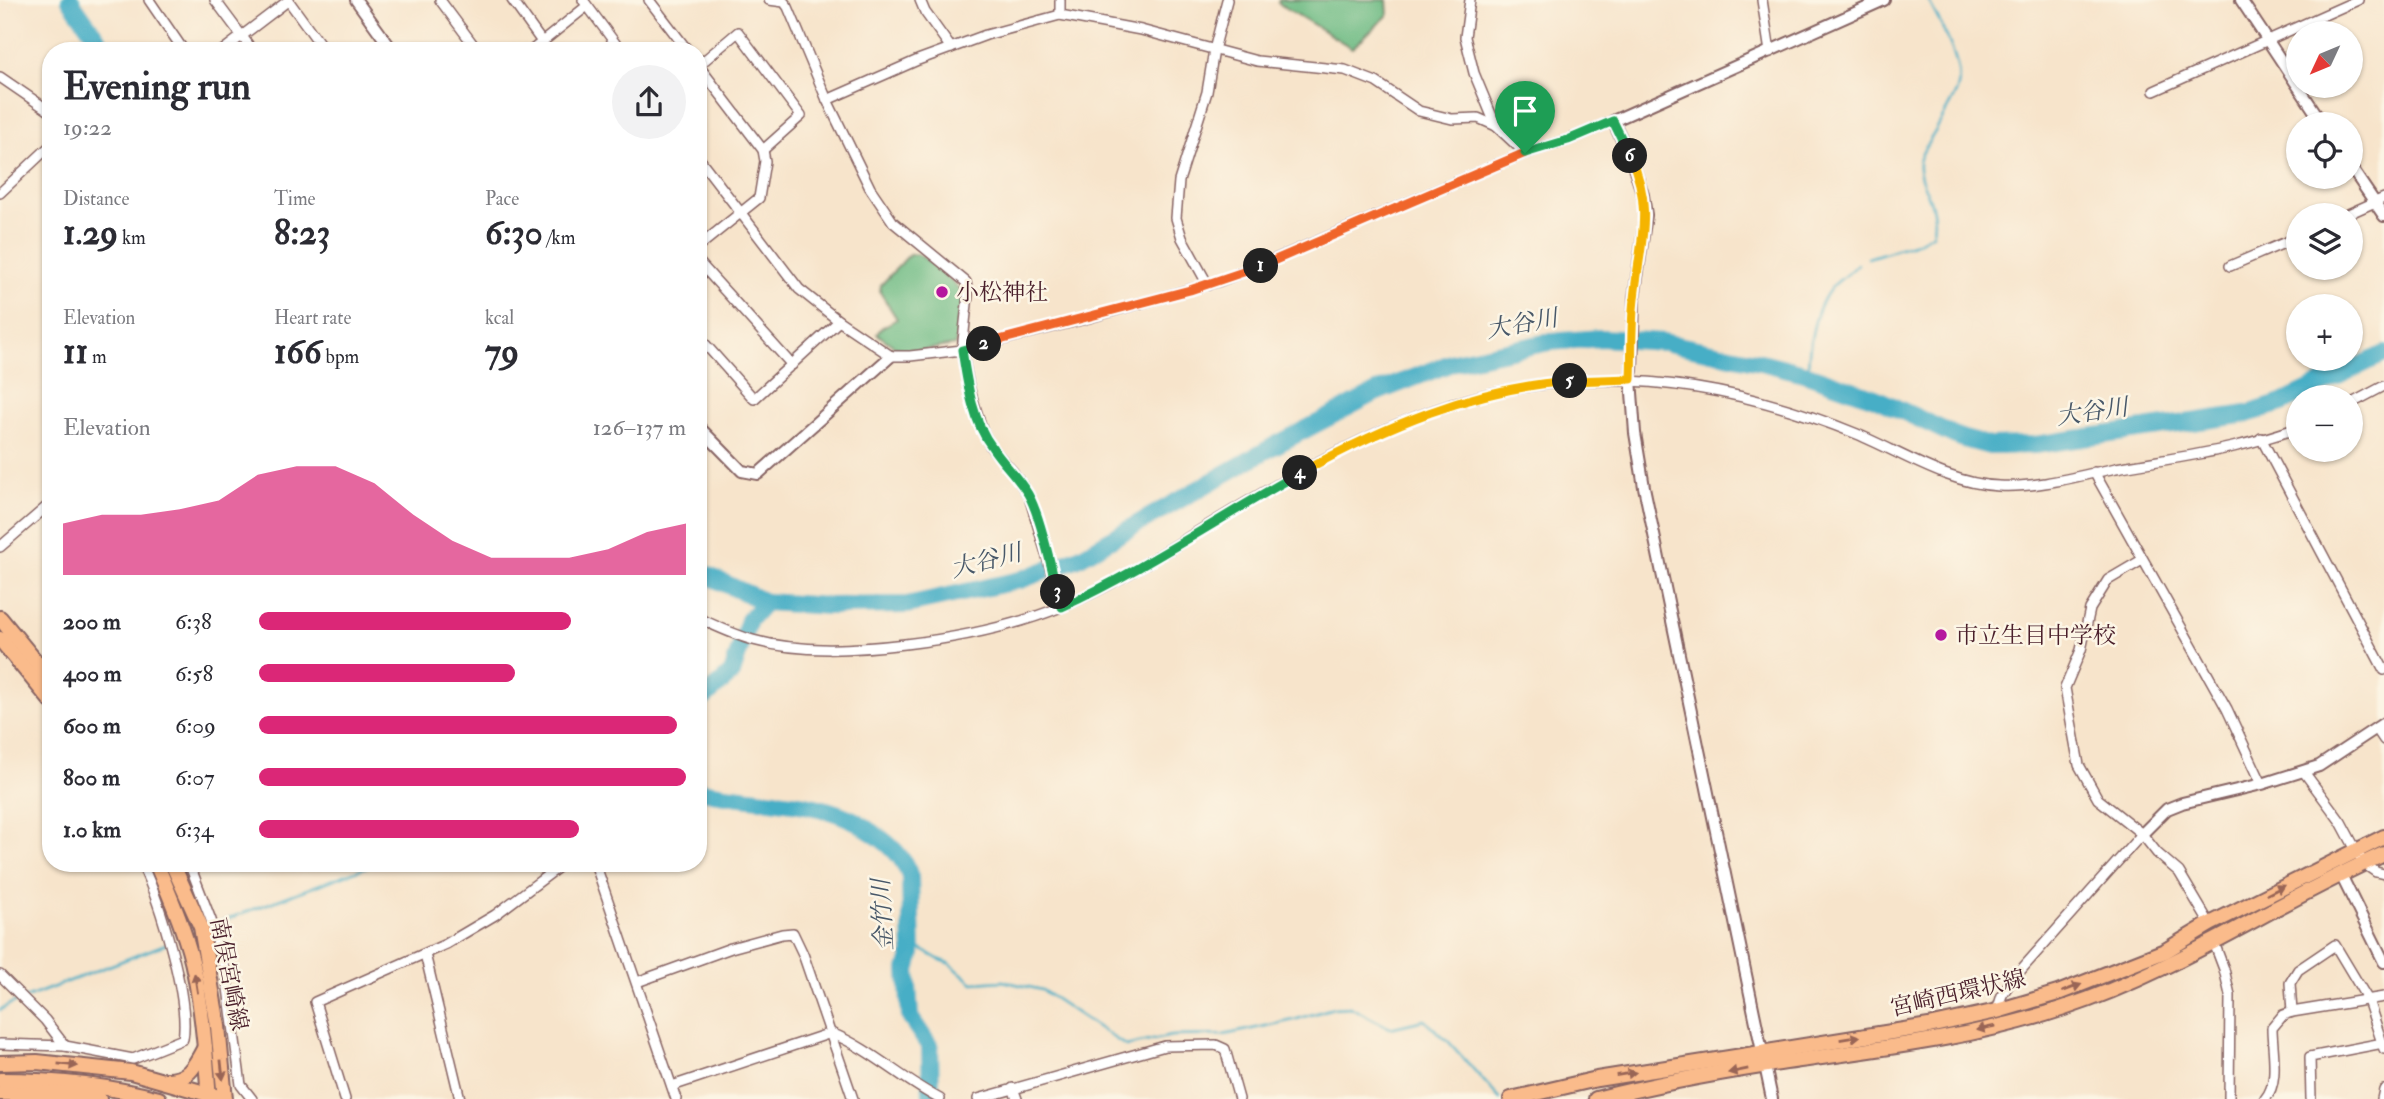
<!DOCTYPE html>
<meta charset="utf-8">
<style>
:root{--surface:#fff;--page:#f2f2f3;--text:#2b2b33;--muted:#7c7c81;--accent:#db2777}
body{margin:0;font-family:"IM FELL Double Pica","Noto Serif JP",serif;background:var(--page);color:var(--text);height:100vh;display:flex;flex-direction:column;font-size:26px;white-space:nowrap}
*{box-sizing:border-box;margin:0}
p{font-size:23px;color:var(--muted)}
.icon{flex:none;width:38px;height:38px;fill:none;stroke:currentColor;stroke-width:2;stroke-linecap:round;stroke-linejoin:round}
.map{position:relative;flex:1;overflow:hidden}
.drawer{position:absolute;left:42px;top:42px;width:665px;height:830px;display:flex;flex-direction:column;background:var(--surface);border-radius:28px;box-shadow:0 2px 5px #0004}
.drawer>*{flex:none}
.needle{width:46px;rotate:226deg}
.buttons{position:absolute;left:2286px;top:21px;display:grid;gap:14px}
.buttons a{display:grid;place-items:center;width:77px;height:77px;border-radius:50%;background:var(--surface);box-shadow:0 2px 5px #0004;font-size:35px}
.pin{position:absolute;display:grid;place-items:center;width:60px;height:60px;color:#fff;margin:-72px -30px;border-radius:50% 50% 50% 0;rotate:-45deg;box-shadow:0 0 7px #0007}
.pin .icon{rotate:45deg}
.km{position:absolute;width:35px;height:35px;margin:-18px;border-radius:50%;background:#222;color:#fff;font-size:19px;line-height:35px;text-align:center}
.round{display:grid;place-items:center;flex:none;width:74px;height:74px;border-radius:37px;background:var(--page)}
.overview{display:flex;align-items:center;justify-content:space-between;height:119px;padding:0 21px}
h1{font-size:38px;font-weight:800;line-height:52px}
.figures{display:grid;grid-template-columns:repeat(3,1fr);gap:10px;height:119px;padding:7px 21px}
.figures div{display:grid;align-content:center}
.figures b{font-size:35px;font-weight:800}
.figures small{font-size:19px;font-weight:400}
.figures p{font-size:19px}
.chart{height:196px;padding:14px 21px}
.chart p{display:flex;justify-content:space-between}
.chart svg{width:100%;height:126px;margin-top:7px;fill:var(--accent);opacity:.7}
ul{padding:0 21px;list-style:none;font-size:23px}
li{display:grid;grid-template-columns:112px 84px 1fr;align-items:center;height:52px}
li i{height:18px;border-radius:9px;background:var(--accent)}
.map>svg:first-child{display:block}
.forest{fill:#6ebb84;stroke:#5c6d58;stroke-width:2}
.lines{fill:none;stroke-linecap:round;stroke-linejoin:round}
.stream{stroke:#46aec6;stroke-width:2.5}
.river{stroke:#46aec6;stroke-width:18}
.minor-casing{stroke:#876463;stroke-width:12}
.tertiary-casing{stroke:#876463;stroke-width:14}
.primary-casing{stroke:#876463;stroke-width:18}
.minor{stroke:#fff;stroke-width:9}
.tertiary{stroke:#fff;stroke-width:10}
.primary{stroke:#fabb8b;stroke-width:14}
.oneway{fill:#996556}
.split-1-casing{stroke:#fff;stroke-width:14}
.split-2-casing{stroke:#fff;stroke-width:14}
.split-3-casing{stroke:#fff;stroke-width:14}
.split-4-casing{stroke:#fff;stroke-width:14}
.split-5-casing{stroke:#fff;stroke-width:14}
.split-6-casing{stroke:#fff;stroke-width:14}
.split-7-casing{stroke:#fff;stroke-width:14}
.split-1{stroke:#f0652b;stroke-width:9}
.split-2{stroke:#f0652b;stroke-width:9}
.split-3{stroke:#22a559;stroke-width:9}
.split-4{stroke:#22a559;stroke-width:9}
.split-5{stroke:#f5b400;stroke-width:9}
.split-6{stroke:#f5b400;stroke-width:9}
.split-7{stroke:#22a559;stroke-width:9}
.poi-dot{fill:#b5179e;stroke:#fcf5e5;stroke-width:2.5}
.labels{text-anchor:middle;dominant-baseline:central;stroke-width:5;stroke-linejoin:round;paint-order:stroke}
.poi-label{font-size:23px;fill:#4a1f2b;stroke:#fcf5e5;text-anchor:start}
.street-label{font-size:23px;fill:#4a1f2b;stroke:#fcf5e5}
.water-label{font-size:24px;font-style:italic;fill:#485869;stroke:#fcf5e5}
</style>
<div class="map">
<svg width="2384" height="1099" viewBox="0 0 2384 1099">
<rect width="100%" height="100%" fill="#fcf5e5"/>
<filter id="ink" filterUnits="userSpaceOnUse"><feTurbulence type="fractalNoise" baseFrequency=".0143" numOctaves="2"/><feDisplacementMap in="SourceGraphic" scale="14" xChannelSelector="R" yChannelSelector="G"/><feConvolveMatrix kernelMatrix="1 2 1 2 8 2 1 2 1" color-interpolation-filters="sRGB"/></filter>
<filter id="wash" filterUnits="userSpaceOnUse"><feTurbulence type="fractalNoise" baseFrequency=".00686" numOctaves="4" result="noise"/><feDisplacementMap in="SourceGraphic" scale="28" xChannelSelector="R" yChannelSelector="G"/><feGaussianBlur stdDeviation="1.57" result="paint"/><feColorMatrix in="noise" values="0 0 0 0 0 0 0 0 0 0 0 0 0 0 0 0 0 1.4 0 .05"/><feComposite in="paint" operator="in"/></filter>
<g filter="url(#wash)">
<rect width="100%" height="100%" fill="#f7e4cb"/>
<g class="forest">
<polygon points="1279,0 1387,0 1388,15 1352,48 1278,3"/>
<path d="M 917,254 C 928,259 964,289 965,301 C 966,314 958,332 955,345 L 910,352 L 895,347 L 877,334 L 881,328 L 897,319 L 880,292 L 881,285 L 909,255 Z"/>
</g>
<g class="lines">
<g class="stream">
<path d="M 1868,258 L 1916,243 L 1932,234 C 1941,204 1916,183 1919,162 C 1921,151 1932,138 1937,128 C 1943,116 1952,103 1957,90 C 1966,67 1939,21 1928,0"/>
<path d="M 1808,374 C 1808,348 1814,306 1833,286 C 1841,278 1851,272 1858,264"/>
<polyline points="214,924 377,863"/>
<polyline points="912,944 938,959 949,963 973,983 1003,981 1042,990 1126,1046 1171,1036 1224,1035 1294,1020 1333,1008 1350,1007 1390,1028 1424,1020 1448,1041 1500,1099"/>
<polyline points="0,1010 10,1004 166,944"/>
</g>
<g class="river">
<polyline points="70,0 106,51"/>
<polyline points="698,571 765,602 829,606 907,605 1020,580 1078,558 1272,447 1377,392 1454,362 1549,342 1601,338 1663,342 1765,363 1804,373 1875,398 1960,438 1990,446 2035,445 2247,414 2282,403 2384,354"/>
<polyline points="698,703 732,673 749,620 765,602"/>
<path d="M 698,790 C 748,802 804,797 851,819 C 859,822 866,829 873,833 C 891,845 904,857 910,877 L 912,953 L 907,970 L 910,1017 L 930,1047 L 931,1099"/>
</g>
</g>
</g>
<g filter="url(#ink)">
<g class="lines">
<defs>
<g id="minor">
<polyline points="149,0 184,51"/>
<polyline points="215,0 253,51"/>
<polyline points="288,0 325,51"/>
<polyline points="440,0 478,51"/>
<polyline points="512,0 542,42 543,51"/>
<polyline points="583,0 621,51"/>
<polyline points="649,0 688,51"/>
<polyline points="769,0 784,2 788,7 827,100 870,188 893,222 966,282 968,295 962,350 969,387 983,432 991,447 1013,472 1029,496 1062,607"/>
<polyline points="920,0 925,12 951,48"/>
<polyline points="1060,0 1060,15"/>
<polyline points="1470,0 1465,37 1474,73 1496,126"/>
<polyline points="1762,0 1770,52"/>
<polyline points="222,51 289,0"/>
<polyline points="531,51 587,6"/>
<polyline points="698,65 763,150 765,161 759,198 698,247"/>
<polyline points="699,65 738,32 801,116 763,150"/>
<polyline points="0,77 51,112"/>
<polyline points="2154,91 2358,0"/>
<polyline points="827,100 918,60 986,35 1060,15 1141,30 1257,61 1345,70 1376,82 1419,111 1452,119 1478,118 1496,126 1525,153"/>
<polyline points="698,157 799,289 839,321 891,356 910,356 962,350 1081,320 1220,281 1266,263 1525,153 1568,140 1613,121"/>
<polyline points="0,193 51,145"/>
<polyline points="2346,215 2384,198"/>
<polyline points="698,261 792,365"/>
<polyline points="2230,266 2298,237"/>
<polyline points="1208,285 1182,238 1176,218 1179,181 1207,92 1214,50 1227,0"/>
<polyline points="698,336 754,399 839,321"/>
<polyline points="2350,404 2384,386"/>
<polyline points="2261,438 2384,670"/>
<polyline points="2094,472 2227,709 2262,784"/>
<polyline points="0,547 51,503"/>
<polyline points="2142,560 2108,580 2090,609 2081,650 2065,688 2079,765 2098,799 2142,834 2157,853 2179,872 2211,926"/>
<path d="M 698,618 C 716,626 734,635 753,640 C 802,653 855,650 905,644 C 957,638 1012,627 1061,607 C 1113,586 1161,554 1209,525 C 1295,473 1386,420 1484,395 C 1611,364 1737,385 1857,434 C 1902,453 1949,484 1999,486 C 2038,488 2078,476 2116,468 C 2155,461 2194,456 2233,447 C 2254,442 2277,435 2298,428"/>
<polyline points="2376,728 2384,740"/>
<polyline points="2304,772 2341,822 2363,863 2376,872 2384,874"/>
<polyline points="189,863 211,920 226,973 241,1085 252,1099"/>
<polyline points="595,863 676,1099"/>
<polyline points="2213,940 2224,969 2230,995 2229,1099"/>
<polyline points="425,954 460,1099"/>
<polyline points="0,975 45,1020 65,1046"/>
<polyline points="637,982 731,948 782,934 793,933 803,954 853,1099"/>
<polyline points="1997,1011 2002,995 2012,980 2142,834"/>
<polyline points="2292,1012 2290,983 2298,970 2335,945 2368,1000 2384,1049"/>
<path d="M 0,1044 L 65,1046 L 133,1059 L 183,1039 C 190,1000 160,902 142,865 L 144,863"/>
<path d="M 672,1086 L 831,1033 C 871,1049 901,1079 940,1099"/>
<polyline points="1013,1088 1017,1099"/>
<polyline points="345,1099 315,1002 446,944 495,915 564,863"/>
<polyline points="978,1099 1165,1046 1216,1045 1225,1049 1239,1099"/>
<path d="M 2265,1099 C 2280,1082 2272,1049 2272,1028 L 2283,1015 L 2292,1012 L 2384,997"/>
<polyline points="2311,1099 2310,1057 2383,1043"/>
<polyline points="2382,1099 2384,1090"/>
</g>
<g id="tertiary">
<polyline points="356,0 393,51"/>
<polyline points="2241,0 2323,124"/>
<polyline points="2350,166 2384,216"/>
<polyline points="1632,371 1634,298 1646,215 1643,195 1632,161 1613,121 1884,0"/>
<polyline points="1631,379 1635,433 1644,487 1772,1099"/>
<polyline points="698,426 742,471 758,474 891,356"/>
<polyline points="2142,834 2167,809 2182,803 2262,784 2319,766 2384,723"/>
<polyline points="2341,875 2384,962"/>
</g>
<g id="primary">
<polyline points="0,618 51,680"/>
<polyline points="0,639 51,701"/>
<path d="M 156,863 C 171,899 188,937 195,975 C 203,1016 206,1058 209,1099"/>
<polyline points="172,863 201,927 218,1026 225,1099"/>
<polyline points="0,1063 37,1062 131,1072 215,1096"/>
<path d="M 0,1080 C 55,1080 106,1085 159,1099"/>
<path d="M 165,1080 C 188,1081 195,1066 205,1047"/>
<polyline points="0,1093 69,1094 99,1099"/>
<polyline points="1511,1099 1597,1079 1929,1026 1997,1011 2058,993 2165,951 2210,924 2384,837"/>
<path d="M 1596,1099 C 1652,1085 1710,1074 1767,1065 C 1866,1050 1969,1040 2064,1008 C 2177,971 2276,902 2384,854"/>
</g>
</defs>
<use href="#minor" class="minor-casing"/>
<use href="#tertiary" class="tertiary-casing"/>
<use href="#primary" class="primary-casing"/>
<use href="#minor" class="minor"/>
<use href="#tertiary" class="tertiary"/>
<use href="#primary" class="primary"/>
</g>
<defs><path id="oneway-solid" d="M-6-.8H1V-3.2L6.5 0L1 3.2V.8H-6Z" transform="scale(1.75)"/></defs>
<g class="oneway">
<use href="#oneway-solid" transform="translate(2276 890) rotate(-27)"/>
<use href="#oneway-solid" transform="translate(196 983) rotate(-99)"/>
<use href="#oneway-solid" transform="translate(2072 988) rotate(-21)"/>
<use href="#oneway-solid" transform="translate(1986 1028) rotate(168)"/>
<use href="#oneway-solid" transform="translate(1850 1038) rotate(-9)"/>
<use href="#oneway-solid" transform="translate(68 1065) rotate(6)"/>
<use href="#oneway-solid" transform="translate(222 1070) rotate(84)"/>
<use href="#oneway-solid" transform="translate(1738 1071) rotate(169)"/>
<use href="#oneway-solid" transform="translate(1626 1074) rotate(-9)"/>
</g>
</g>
<g class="lines" filter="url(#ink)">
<defs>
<polyline id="split-1" points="1261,266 1525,153"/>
<polyline id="split-2" points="984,344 1190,290 1261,266"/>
<path id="split-3" d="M 984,344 L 962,350 C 967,381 972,421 992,447 C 1003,464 1018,477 1028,494 C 1041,517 1050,565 1058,592"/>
<path id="split-4" d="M 1058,592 L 1062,607 C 1145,569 1220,517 1300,473"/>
<path id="split-5" d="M 1300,473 C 1383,427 1474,388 1570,381"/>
<path id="split-6" d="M 1570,381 L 1631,379 C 1632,353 1631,325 1634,299 C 1639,246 1655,209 1630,156"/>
<polyline id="split-7" points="1525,153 1568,140 1613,121 1630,156"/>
</defs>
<use href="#split-1" class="split-1-casing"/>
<use href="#split-2" class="split-2-casing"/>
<use href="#split-3" class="split-3-casing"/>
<use href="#split-4" class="split-4-casing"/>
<use href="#split-5" class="split-5-casing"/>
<use href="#split-6" class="split-6-casing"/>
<use href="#split-7" class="split-7-casing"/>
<use href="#split-1" class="split-1"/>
<use href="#split-2" class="split-2"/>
<use href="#split-3" class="split-3"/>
<use href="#split-4" class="split-4"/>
<use href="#split-5" class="split-5"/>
<use href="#split-6" class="split-6"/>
<use href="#split-7" class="split-7"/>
</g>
<g class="poi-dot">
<circle cx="942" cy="292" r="7"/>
<circle cx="1941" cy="635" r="7"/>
</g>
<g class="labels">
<g class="poi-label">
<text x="956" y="292">小松神社</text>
<text x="1955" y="635">市立生目中学校</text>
</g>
<g class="street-label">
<text transform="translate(229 974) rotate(79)">南俣宮崎線</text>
<text transform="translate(1958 993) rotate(-13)">宮崎西環状線</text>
</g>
<g class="water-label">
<text transform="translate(1522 324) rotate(-10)">大谷川</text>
<text transform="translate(2092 412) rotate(-8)">大谷川</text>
<text transform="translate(986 561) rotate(-14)">大谷川</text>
<text transform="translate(883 915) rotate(-93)">金竹川</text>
</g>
</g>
</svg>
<div class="buttons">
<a><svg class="needle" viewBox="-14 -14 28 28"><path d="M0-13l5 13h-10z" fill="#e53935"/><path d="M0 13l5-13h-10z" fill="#7c7c81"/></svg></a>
<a><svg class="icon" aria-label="locate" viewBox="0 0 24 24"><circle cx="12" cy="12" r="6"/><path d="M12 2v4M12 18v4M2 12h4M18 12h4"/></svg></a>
<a><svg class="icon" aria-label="layers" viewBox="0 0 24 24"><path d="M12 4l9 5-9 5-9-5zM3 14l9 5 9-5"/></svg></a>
<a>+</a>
<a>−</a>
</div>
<div class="pin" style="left:1525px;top:153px;background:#1e9e55"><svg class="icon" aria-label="arrive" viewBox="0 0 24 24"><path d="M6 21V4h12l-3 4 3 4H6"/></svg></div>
<b class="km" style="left:1261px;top:266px">1</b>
<b class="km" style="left:984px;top:344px">2</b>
<b class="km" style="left:1058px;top:592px">3</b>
<b class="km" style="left:1300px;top:473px">4</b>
<b class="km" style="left:1570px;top:381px">5</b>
<b class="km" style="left:1630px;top:156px">6</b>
<section class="drawer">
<div class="overview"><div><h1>Evening run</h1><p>19:22</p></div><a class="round"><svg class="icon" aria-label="share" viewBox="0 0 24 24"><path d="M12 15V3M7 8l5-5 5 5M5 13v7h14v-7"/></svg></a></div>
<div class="figures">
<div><p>Distance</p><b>1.29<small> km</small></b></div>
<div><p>Time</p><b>8:23</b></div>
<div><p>Pace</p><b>6:30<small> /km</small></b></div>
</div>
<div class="figures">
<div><p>Elevation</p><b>11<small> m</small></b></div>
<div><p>Heart rate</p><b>166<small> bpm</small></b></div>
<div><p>kcal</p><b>79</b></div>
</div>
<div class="chart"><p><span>Elevation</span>126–137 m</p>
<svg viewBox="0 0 160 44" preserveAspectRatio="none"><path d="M0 44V26L10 23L20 23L30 21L40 18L50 9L60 6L70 6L80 12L90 23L100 32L110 38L120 38L130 38L140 35L150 29L160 26V44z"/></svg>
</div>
<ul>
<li><b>200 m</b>6:38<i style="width:73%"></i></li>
<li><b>400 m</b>6:58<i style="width:60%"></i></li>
<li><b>600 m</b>6:09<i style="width:98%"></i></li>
<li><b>800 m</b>6:07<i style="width:100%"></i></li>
<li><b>1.0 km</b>6:34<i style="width:75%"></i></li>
</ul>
</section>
</div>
